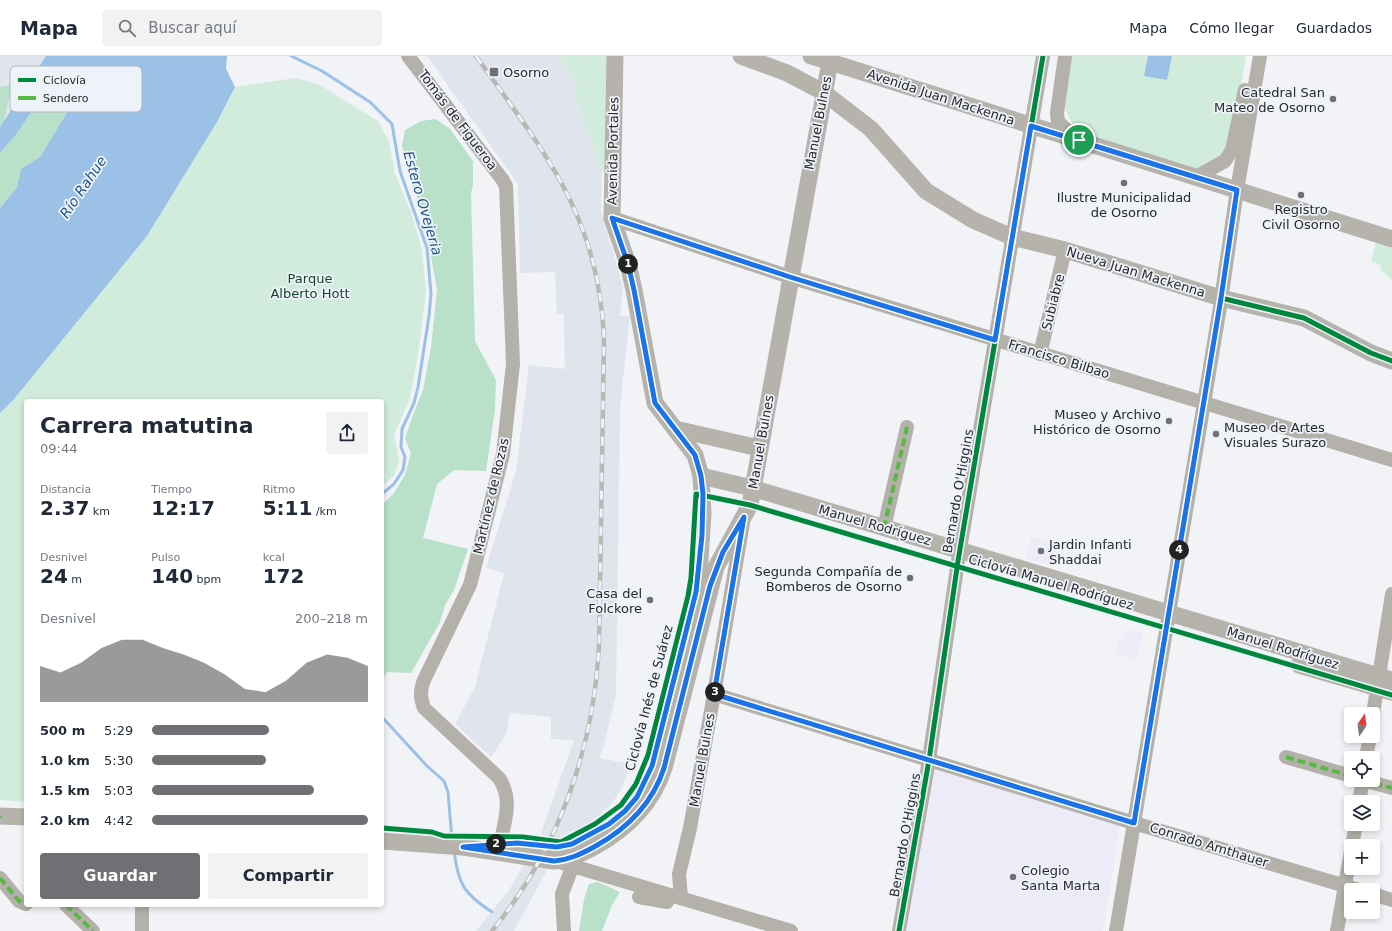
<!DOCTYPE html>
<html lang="es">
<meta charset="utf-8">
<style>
:root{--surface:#fff;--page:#f2f2f3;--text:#1f2937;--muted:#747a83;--line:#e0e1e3;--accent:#6e7073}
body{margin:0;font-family:"DejaVu Sans",sans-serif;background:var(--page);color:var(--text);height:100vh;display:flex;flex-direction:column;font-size:15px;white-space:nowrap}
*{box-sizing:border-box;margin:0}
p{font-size:13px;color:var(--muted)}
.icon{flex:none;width:22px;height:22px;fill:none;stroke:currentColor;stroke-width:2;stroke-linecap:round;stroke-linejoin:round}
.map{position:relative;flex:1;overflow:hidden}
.sheet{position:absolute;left:24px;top:343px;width:360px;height:508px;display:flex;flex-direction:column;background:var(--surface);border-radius:4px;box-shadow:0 2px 6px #0003}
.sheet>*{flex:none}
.needle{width:26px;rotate:14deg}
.tools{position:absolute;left:1344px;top:651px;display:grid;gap:8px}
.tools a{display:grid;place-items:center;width:36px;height:36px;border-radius:4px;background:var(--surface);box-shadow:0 2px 6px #0003;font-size:20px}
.pin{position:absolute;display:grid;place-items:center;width:34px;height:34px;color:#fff;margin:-17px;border:2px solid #fff;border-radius:50%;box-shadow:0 1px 4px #0007}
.km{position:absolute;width:20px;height:20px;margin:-10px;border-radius:50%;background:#222;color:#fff;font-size:11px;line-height:20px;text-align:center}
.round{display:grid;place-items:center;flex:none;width:42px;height:42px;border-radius:4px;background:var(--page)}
.head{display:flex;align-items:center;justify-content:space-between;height:68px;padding:0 16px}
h1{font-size:22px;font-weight:700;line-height:30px}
.stats{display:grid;grid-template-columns:repeat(3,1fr);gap:6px;height:68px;padding:4px 16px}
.stats div{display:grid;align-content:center}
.stats b{font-size:20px;font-weight:700}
.stats small{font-size:11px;font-weight:400}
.stats p{font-size:11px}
.chart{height:112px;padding:8px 16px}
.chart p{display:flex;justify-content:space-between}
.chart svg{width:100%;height:72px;margin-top:4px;fill:var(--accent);opacity:.7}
.cta{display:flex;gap:8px;margin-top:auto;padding:8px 16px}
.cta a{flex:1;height:46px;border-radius:4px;background:var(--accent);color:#fff;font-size:16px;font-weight:700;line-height:46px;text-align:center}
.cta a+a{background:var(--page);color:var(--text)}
ul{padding:0 16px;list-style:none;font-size:13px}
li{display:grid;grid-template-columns:64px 48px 1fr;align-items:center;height:30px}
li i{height:10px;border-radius:5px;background:var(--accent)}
header{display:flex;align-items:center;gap:24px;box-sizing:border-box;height:56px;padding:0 20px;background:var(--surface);border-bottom:1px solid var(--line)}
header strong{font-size:19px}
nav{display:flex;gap:22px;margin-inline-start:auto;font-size:14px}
.search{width:280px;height:36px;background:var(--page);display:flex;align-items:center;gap:10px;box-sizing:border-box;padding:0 14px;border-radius:4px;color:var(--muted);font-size:15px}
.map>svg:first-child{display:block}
.built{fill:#e0e4ed}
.education{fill:#eeebf8}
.green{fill:#d1ecdc}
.forest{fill:#b9e0c9}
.water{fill:#9bc1e7}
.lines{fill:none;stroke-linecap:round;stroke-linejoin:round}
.stream{stroke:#9bc1e7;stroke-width:3}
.minor{stroke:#b4b1aa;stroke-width:14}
.major{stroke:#b6b3ad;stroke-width:17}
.rail-casing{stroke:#b9b8b5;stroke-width:4.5}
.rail{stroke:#eef2f9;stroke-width:3;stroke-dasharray:9;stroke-linecap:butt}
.quiet{stroke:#58b947;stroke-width:4;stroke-dasharray:8 4;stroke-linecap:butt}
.cycleway-casing{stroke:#eef2f9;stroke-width:8}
.cycleway{stroke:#00873e;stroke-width:5}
.route-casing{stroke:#fff;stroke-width:8}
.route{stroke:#1a73e8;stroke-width:5}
.poi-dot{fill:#6e7073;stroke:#eef2f9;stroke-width:1.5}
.labels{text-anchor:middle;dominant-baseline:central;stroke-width:3.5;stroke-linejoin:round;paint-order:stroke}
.poi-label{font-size:13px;fill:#282a2c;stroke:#eef2f9;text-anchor:start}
.street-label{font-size:13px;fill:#282a2c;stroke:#eef2f9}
.park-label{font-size:13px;fill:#11472a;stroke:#eef2f9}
.water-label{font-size:14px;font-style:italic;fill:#1d5688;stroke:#eef2f9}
.key{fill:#eef2f9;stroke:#b3b6bc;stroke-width:1}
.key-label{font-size:11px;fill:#282a2c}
</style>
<header>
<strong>Mapa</strong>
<div class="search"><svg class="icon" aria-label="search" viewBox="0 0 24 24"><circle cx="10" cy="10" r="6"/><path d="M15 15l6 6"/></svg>Buscar aquí</div>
<nav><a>Mapa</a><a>Cómo llegar</a><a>Guardados</a></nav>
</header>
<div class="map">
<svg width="1392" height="875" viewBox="0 0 1392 875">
<rect width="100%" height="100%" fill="#f1f3f6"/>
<g class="built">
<polygon points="0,0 46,0 0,71"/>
<polygon points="427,0 559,0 577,25 574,36 602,116 601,154 623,231 620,260 630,260 620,351 616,639 603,693 599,702 631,708 621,734 610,750 591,766 574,775 567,777 514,875 476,875 509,834 540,780 574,684 551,683 551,661 510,657 506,678 491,701 455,668 475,631 504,517 486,512 516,415 529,309 565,313 564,258 557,258 555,216 520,217 518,128"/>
</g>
<g class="education">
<polygon points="1031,481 1057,487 1051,510 1026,503"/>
<polygon points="1126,573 1143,578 1136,604 1115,598 1119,584 1122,585"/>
<polygon points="935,714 1120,768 1103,875 906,875"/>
</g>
<g class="green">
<polygon points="559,0 607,0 606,116 602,116 574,36 577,25"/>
<polygon points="1070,0 1246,0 1229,95 1198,116 1078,79 1062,47"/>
<polygon points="295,22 318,28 378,65 389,85 395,118 411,156 422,194 426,236 418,299 410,342 394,379 399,404 395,419 382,430 382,345 26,345 26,746 0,744 0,357 15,342 147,180 217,66 235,31"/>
<polygon points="1378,178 1392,183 1392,224 1380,213 1381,209 1371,205"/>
</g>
<g class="forest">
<polygon points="61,28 68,55 40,101 21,113 17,131 0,152 0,97 15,80 41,42"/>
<polygon points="12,29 4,66 0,71 0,31"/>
<polygon points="436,63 450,73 473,105 473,129 471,137 475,285 496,324 495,353 486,415 454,414 437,428 423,482 468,493 454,534 445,549 440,566 411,617 387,616 382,625 382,449 394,437 405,419 411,397 405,383 410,367 423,334 431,291 437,234 426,172 417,141 407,114 402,89 405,74 421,65"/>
<polygon points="598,826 620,836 612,849 602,875 579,875 584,843 589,828"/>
</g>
<g class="water">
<polygon points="46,0 227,0 226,13 235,31 217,66 147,180 15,342 0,357 0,152 17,131 21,113 40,101 68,55 61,28 41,42 15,80 0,97 0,71"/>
<polygon points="1148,0 1172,0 1167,24 1144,20"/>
</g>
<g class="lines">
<g class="stream">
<polyline points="291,0 322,15 370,46 392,68 400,115 427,192 431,238 429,260 418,331 414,347 402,373 401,391 405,401 403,414 394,428 382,438"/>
<polyline points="382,661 427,710 444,725 448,736 452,784"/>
<path d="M 454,795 C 458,828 464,838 492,856"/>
</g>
<g class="minor">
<path d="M 408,0 L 502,123 L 506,130 L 513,308 L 503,398 L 470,529 L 424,624 C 420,634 420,641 424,652 L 499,722 C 513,743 505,765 500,788"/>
<polyline points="1065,0 1057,57 1058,66 1077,83"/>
<polyline points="1196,121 1225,105 1232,94 1245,34"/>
<polyline points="612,162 790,221 1392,404"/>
<polyline points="1040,298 1065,194"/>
<polyline points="884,472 907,371"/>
<polyline points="714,638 1134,767 1359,834"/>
<polyline points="1373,658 1392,538"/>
<polyline points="1286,701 1351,720"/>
<polyline points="1366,702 1370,680"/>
<polyline points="1363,724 1392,732"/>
<polyline points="1359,746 1363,724"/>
<polyline points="1352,790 1356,768"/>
<polyline points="556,805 791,875"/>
<polyline points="0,822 19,845 26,848"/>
<polyline points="1373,838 1392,844"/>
<polyline points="639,841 667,846"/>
<polyline points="681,842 679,818 690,772 714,638 743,467"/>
<polyline points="66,849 93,875"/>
<polyline points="142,849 142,875"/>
<polyline points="564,875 562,838 573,809"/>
<polyline points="899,875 929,704 958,505 1043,0"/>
<polyline points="1116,875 1220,251 1237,134 1260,0"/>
<polyline points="1337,875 1351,795"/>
</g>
<g class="major">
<polyline points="615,0 612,162 628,208 634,234 655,347 695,399 701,420 703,457 699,520 690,561"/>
<polyline points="741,0 787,17 823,36 871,73 926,135 973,164 1012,181 1065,194 1221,242 1304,262 1371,297 1392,305"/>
<polyline points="811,0 1392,183"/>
<polyline points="675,373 759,392"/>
<polyline points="701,420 752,432 1392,624"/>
<polyline points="1299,609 1392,636"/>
<polyline points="0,760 26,761"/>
<path d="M 382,785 L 463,791 L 554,805 C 569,804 580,798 594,791 C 627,773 652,749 664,712 L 716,511 L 750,449 L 831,0"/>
<path d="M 493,788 C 503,787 513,786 523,787 C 535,788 548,792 560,791 C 570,790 579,784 588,780 C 630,759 646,733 658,689"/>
</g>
<defs>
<path id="rail" d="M 476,0 C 544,96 600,161 604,285 L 599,589 C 594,693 558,794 492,875"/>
</defs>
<use href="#rail" class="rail-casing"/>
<use href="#rail" class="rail"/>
<g class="quiet">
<polyline points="884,472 907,371"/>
<polyline points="1286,701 1351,720"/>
<polyline points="1363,724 1392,732"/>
<polyline points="0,761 1,760"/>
<polyline points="0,822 19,845 26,848"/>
<polyline points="66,849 93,875"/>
</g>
<defs>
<g id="cycleway">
<polyline points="1221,242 1304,262 1371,297 1392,305"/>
<polyline points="382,772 432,776 444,780 523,781 561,786 595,768 621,749 636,728 648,699 688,540 691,522 696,438 750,449 1392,639"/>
<polyline points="899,875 929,704 958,505 1043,0"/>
</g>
</defs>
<use href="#cycleway" class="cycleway-casing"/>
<use href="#cycleway" class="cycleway"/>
</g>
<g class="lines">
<defs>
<path id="route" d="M 1031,70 L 1237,134 L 1221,242 L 1134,767 L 714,638 L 744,461 L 723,496 L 710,530 L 664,712 C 652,749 627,773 594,791 C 581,798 569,804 554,805 L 463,791 L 517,787 L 557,791 L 572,788 L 609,768 L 625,755 L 637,741 L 652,710 L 696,536 L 702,479 L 703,438 L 701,420 L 695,399 L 655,347 L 634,234 L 628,208 L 612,162 L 790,221 L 995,284 Z"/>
</defs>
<use href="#route" class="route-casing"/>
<use href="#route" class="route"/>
</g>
<g class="poi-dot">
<rect x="489" y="11" width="10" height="10" rx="2"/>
<circle cx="1333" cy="43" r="4"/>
<circle cx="1124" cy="127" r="4"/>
<circle cx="1301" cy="139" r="4"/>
<circle cx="1169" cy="365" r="4"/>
<circle cx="1216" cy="378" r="4"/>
<circle cx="1041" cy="495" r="4"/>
<circle cx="910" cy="522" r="4"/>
<circle cx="650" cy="544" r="4"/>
<circle cx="1013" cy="821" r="4"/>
</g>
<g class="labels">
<g class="poi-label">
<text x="503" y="16">Osorno</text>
<text x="1325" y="36" text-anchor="end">Catedral San<tspan x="1325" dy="15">Mateo de Osorno</tspan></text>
<text x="1124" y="141" text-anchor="middle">Ilustre Municipalidad<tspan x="1124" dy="15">de Osorno</tspan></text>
<text x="1301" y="153" text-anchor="middle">Registro<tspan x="1301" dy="15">Civil Osorno</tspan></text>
<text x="1161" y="358" text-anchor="end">Museo y Archivo<tspan x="1161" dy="15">Histórico de Osorno</tspan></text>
<text x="1224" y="371">Museo de Artes<tspan x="1224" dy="15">Visuales Surazo</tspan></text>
<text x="1049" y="488">Jardin Infanti<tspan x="1049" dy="15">Shaddai</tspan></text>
<text x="902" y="515" text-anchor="end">Segunda Compañía de<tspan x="902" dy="15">Bomberos de Osorno</tspan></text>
<text x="642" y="537" text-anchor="end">Casa del<tspan x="642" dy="15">Folckore</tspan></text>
<text x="1021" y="814">Colegio<tspan x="1021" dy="15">Santa Marta</tspan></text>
</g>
<g class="street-label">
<text transform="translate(941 41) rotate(18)">Avenida Juan Mackenna</text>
<text transform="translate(458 64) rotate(53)">Tomás de Figueroa</text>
<text transform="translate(818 67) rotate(-79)">Manuel Bulnes</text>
<text transform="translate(613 95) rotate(-89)">Avenida Portales</text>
<text transform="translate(1136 216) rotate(17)">Nueva Juan Mackenna</text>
<text transform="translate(1053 246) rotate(-76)">Subiabre</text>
<text transform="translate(1059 303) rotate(17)">Francisco Bilbao</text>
<text transform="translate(761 386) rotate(-80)">Manuel Bulnes</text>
<text transform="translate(958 435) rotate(-80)">Bernardo O'Higgins</text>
<text transform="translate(491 440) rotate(-77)">Martínez de Rozas</text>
<text transform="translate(875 469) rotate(16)">Manuel Rodríguez</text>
<text transform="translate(1051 526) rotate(16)">Ciclovía Manuel Rodríguez</text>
<text transform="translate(1283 592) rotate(17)">Manuel Rodríguez</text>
<text transform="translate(649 642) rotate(-75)">Ciclovía Inés de Suárez</text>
<text transform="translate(702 704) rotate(-80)">Manuel Bulnes</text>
<text transform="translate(905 779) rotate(-80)">Bernardo O'Higgins</text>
<text transform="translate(1209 789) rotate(17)">Conrado Amthauer</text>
</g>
<g class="park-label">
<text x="310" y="222">Parque<tspan x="310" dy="15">Alberto Hott</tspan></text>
</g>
<g class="water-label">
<text transform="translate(83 131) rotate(-56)">Río Rahue</text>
<text transform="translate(423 147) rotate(74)">Estero Ovejeria</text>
</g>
</g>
<rect x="10" y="10" width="132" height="46" rx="6" class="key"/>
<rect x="18" y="22" width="18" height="4" fill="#00873e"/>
<rect x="18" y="40" width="18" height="4" fill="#58b947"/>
<g class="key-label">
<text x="43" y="28">Ciclovía</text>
<text x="43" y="46">Sendero</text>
</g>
</svg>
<div class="tools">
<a><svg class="needle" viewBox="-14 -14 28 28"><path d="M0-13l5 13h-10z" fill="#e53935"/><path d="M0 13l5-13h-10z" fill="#747a83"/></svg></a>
<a><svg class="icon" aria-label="locate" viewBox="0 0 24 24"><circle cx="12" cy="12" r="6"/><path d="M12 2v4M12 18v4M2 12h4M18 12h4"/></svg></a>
<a><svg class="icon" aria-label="layers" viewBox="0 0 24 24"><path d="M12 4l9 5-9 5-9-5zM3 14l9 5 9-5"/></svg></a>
<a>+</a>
<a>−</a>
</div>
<div class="pin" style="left:1079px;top:84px;background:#1e9e55"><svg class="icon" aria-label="arrive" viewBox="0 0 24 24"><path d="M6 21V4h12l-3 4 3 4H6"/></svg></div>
<b class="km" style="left:628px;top:208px">1</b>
<b class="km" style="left:496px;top:788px">2</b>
<b class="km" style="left:715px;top:636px">3</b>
<b class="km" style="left:1179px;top:494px">4</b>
<section class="sheet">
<div class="head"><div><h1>Carrera matutina</h1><p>09:44</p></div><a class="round"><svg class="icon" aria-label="share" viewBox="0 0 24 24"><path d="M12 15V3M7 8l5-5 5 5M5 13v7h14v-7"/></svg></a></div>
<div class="stats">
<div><p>Distancia</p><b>2.37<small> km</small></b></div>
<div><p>Tiempo</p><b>12:17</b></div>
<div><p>Ritmo</p><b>5:11<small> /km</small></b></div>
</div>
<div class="stats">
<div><p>Desnivel</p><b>24<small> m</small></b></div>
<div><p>Pulso</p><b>140<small> bpm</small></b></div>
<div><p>kcal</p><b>172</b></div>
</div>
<div class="chart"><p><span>Desnivel</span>200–218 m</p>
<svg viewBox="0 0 160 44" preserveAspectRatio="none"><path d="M0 44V22L10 26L20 20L30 11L40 6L50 6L60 11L70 15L80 20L90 27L100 36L110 38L120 31L130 20L140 15L150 17L160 22V44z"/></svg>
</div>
<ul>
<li><b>500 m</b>5:29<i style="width:54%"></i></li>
<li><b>1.0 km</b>5:30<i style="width:53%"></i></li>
<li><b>1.5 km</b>5:03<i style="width:75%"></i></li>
<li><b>2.0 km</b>4:42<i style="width:100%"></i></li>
</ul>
<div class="cta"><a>Guardar</a><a>Compartir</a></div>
</section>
</div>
